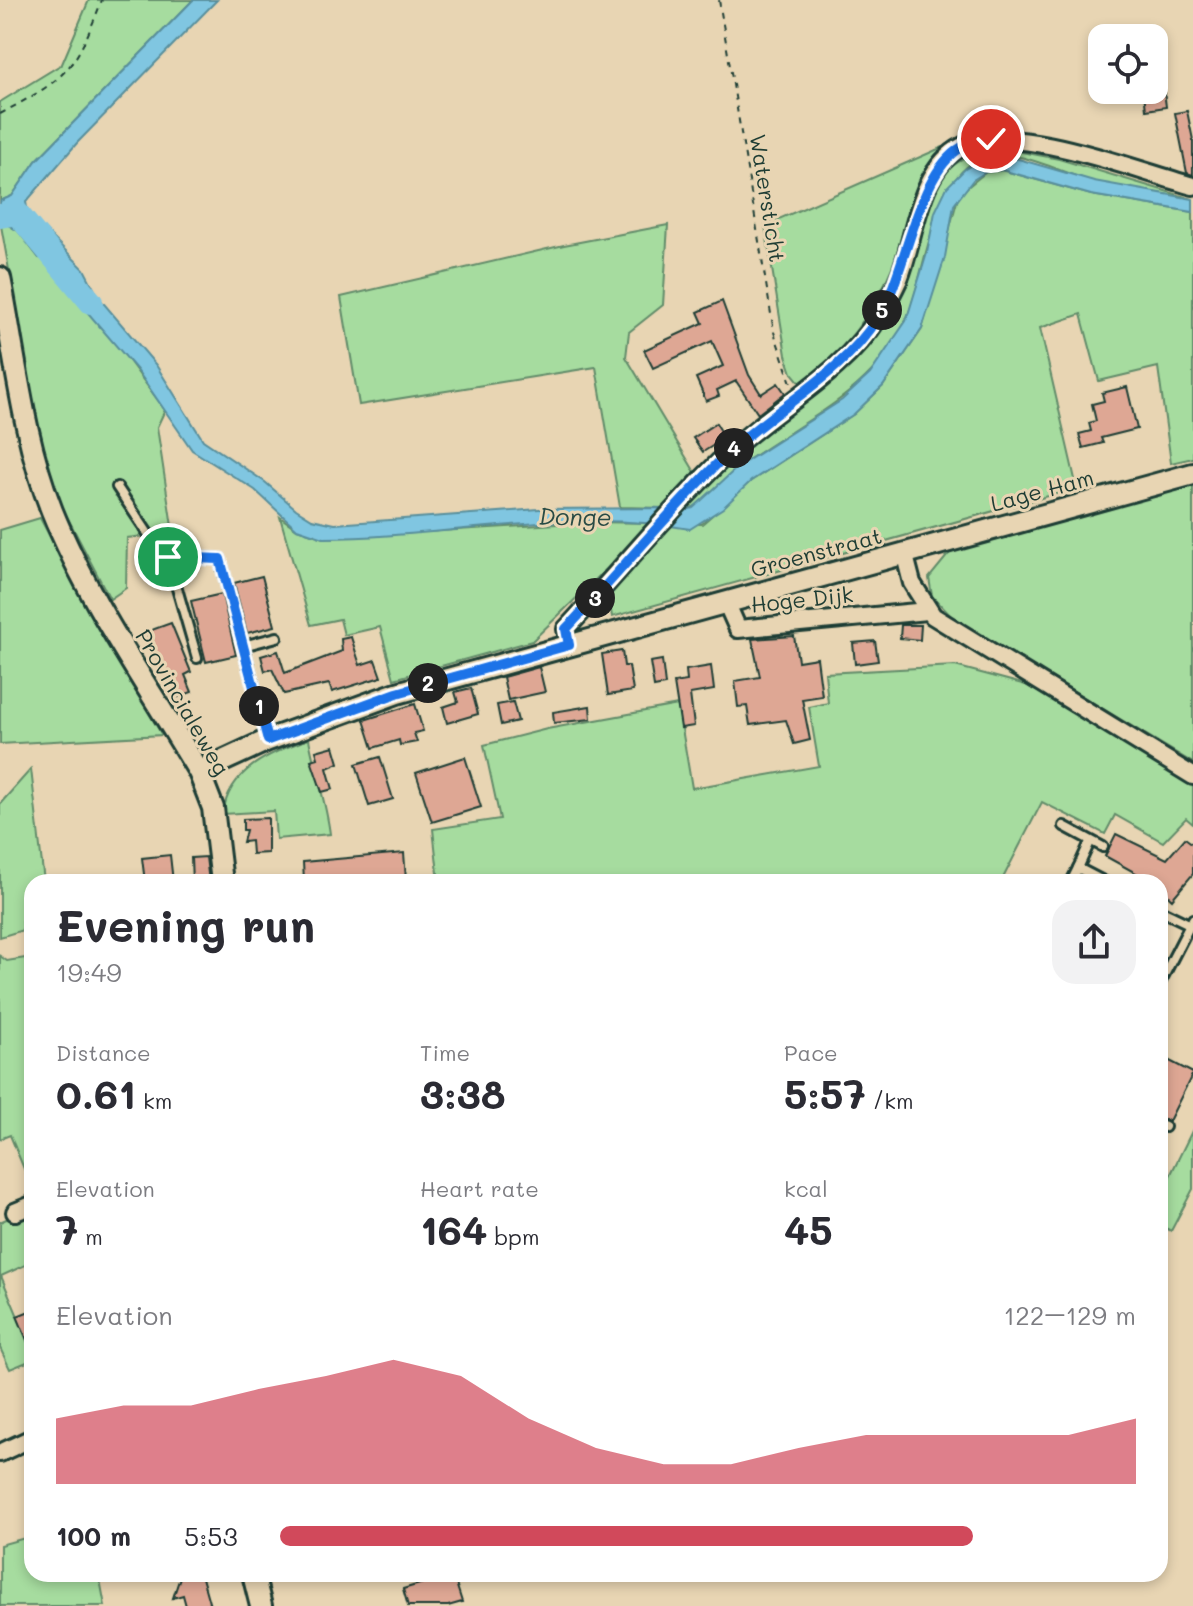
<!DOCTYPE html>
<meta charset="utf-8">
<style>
:root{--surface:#fff;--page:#f2f2f3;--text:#2b2b33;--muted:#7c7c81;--accent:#d1495b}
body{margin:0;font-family:Mali,sans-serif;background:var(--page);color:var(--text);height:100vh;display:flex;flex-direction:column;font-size:30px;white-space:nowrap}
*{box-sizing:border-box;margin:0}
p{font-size:26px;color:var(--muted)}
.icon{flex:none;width:44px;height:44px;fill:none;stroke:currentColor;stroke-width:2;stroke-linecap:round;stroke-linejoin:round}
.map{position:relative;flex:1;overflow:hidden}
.side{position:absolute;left:24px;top:874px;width:1144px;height:708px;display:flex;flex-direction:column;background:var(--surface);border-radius:24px;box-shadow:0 4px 12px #0003}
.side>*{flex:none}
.fabs{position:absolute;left:1088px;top:24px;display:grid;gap:16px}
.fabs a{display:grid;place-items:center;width:80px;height:80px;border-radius:16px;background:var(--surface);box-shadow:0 4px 12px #0003;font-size:40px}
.pin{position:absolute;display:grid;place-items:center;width:68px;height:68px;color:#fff;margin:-34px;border:4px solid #fff;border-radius:50%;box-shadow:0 2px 8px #0007}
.km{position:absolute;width:40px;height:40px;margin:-20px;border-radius:50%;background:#222;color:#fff;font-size:22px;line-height:40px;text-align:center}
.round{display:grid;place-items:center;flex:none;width:84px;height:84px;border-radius:24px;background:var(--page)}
.headline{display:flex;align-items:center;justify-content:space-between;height:136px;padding:0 32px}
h1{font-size:44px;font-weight:700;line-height:60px}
.metrics{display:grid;grid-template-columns:repeat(3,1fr);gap:12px;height:136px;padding:8px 32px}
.metrics div{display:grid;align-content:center}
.metrics b{font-size:40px;font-weight:700}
.metrics small{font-size:22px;font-weight:400}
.metrics p{font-size:22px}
.chart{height:224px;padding:16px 32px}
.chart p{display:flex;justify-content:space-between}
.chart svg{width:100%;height:144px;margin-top:8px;fill:var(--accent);opacity:.7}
ul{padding:0 32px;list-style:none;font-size:26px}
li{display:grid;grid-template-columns:128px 96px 1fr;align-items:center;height:60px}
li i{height:20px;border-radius:10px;background:var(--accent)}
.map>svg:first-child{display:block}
.green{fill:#a6dc9f;stroke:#628c6a;stroke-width:2}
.water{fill:#80c6e1;stroke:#598f9c;stroke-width:2}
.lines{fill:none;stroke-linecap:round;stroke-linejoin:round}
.river{stroke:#80c6e1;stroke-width:24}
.building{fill:#dea794;stroke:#1f3d34;stroke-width:2}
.service-casing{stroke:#1f3d34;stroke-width:14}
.minor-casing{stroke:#1f3d34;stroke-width:22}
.tertiary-casing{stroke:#1f3d34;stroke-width:26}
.path{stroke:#1f3d34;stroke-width:2;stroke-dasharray:6 6;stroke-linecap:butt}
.service{stroke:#e8d5b3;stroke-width:8}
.minor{stroke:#e8d5b3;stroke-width:16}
.tertiary{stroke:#e8d5b3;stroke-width:20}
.route-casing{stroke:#fff;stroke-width:16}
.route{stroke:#1a73e8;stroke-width:10}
.labels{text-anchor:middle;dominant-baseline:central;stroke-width:6;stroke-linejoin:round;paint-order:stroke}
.street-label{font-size:22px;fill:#1f3d34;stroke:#e8d5b3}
.water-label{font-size:24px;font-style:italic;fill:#294b45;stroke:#e8d5b3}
</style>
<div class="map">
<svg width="1193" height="1606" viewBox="0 0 1193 1606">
<rect width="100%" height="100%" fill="#e8d5b3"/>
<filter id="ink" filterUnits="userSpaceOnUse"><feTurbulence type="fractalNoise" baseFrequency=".0125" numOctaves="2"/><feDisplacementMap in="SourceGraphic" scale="16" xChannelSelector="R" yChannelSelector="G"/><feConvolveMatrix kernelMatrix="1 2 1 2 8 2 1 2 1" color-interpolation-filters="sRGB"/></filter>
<g filter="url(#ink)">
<g class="green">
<polygon points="89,0 193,0 36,161 12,196 0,201 0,102 62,64"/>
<path d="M 943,147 C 911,176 907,228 892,267 C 875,310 840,358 801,384 L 792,373 L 786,355 L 765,225 Z"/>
<path d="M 1000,148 L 1059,159 L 1192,199 C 1160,193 1128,189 1096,182 C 1063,175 1020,147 985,157 C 931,173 926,276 906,320 C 874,394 800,421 740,466 C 720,481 705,509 678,512 L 725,464 L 818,393 L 865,346 L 936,181 C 956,160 972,152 1000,148 Z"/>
<polygon points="1001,170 1091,195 1193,212 1193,458 1171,463 1158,367 1099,381 1081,314 1040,328 1077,488 612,617 608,591 654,543 666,524 702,524 751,481 854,414 883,386 922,329 959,194 986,172"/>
<polygon points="0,220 18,231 39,258 59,260 76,268 75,275 121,350 165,410 157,427 173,533 127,538 126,588 110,599 62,507 44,464"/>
<polygon points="668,225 663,305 629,332 626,357 696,474 666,508 620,507 596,367 359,405 341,297 564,245"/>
<polygon points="1193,486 1193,763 954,619 932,596 929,578 952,550"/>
<polygon points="280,517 297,529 324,538 590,522 654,523 532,641 394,679 380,627 344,635 340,619 311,625"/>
<polygon points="40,518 95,622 162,735 0,744 0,530"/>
<polygon points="955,666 1026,685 1193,784 1193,824 1186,818 1163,842 1115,815 1105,834 1042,802 1001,882 439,882 433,829 500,819 484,745 547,729 678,705 692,788 819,766 809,707 828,703 825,673"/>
<path d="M 309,739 C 315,772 326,801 330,834 L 276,839 L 274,811 L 223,814 C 228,770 271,752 309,739 Z"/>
<polygon points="31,769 44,882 32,882 32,903 22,904 23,930 0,937 0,804"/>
<polygon points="0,956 7,961 25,958 32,968 32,1188 10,1135 0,1139"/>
<polygon points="1193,1129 1193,1189 1171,1231 1160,1225 1160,1187 1164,1188"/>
<polygon points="32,1207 32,1262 1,1276 32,1350 32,1360 10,1369 0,1348 0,1222"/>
<polygon points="32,1536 32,1574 99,1574 105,1606 0,1606 0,1545"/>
</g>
<path class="water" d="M 193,0 L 217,0 L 77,143 L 26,202 L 28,213 L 84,269 L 99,298 L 156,365 L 203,440 L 265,482 L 296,509 L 312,519 L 335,524 L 539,509 L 666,508 L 678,512 L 693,508 L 739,466 L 842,400 L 870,374 L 906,321 L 927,253 L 935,212 L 947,187 L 965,169 L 985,157 L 1008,156 L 1094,181 L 1193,199 L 1193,212 L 1091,195 L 1002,170 L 986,172 L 973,180 L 954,205 L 945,257 L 922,329 L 883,386 L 854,414 L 751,481 L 723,508 L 690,529 C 571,507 445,538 324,538 L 297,529 L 255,490 L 192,450 L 137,370 L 65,286 L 75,275 L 75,268 L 59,260 L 39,258 L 18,231 L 0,220 L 0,201 L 12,196 L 36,161 Z"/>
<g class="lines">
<polyline class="river" points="0,216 17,213 91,302"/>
</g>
<g class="building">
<polygon points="1164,91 1166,107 1146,110 1144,93"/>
<polygon points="1187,111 1193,140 1193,175 1187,173 1175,113"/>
<polygon points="722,301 749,375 761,394 778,383 785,393 758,414 736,381 717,390 719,396 706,401 696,378 723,366 712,341 653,368 644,350 703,323 698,312"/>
<polygon points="1127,387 1137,429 1101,438 1103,443 1083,448 1079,434 1091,431 1089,423 1096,421 1092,404 1104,401 1102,393"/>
<polygon points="716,423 725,438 703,452 693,438"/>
<polygon points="262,576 275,626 247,633 234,583"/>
<polygon points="222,594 236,655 206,662 191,601"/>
<polygon points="171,623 191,672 185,675 192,692 175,698 146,632"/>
<polygon points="901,625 921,625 920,640 900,638"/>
<polygon points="794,636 798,661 817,658 822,696 802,699 810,740 794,744 786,720 750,725 747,706 738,707 735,681 760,677 752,639"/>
<polygon points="351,637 360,665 375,660 381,677 332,692 329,684 284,694 272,669 265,671 261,656 278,651 285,673 342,651 341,639"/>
<polygon points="875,641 878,661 855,664 853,643"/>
<polygon points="622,651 624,666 629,666 633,691 608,695 602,654"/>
<polygon points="662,660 665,685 654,687 650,662"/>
<polygon points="711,666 714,690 690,694 694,726 681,728 674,683 687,681 686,670"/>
<polygon points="539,667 545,692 508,700 503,677"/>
<polygon points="471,688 478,714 447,723 443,707 458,702 455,692"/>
<polygon points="513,702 518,721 501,725 497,705"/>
<polygon points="415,704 423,731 414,733 417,742 400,745 399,740 373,748 364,720"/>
<polygon points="590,706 591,719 554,723 553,712"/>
<polygon points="334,746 339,763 327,768 333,789 322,792 311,760 318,758 316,751"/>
<polygon points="380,757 393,799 369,806 356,764"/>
<polygon points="465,757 481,807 432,822 416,773"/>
<polygon points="268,818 268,853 252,854 251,841 243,842 246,830 243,830 243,819"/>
<polygon points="1116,834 1167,859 1185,838 1193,844 1193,874 1172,899 1160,888 1160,882 1152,882 1105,856"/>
<polygon points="404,853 406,879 304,881 303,862"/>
<polygon points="170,855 173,882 145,882 142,858"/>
<polygon points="206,857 209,882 192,882 191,858"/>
<polygon points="1160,1056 1193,1073 1169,1121 1160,1118"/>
<polygon points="32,1310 32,1352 17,1316"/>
<polygon points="181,1574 201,1574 210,1606 186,1606 183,1595 173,1598"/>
<polygon points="453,1574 462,1602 448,1606 408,1606 403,1589"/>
</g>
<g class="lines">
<defs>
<g id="service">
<polyline points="117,487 163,556 220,559 268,739"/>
<polyline points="168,557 197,658"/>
<polyline points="243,646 277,637"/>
<polyline points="1064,826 1103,847"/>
<polyline points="1090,842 1078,868 1105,882"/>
<polyline points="1071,882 1078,868"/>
<polyline points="1160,910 1189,924"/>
<polyline points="1160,983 1193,919"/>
<polyline points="1160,1125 1165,1127"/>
</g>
<g id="minor">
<polyline points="904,552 912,583 933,616 1193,776"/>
<polyline points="726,602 738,629 927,611"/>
<path d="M 569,645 L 566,629 C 620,571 670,509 726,455 C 776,407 841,376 879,317 C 886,305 893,292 899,279 C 916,237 917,169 963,146 C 1014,122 1138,171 1193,186"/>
<polyline points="15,1212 32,1205"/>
<polyline points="0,1453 32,1438"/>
</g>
<g id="tertiary">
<path d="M 0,278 C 15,355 23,438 52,511 C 89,603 149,687 199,772 L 213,808 L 222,882"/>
<polyline points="199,772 268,740 397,693 1193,474"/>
<polyline points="253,1574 261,1606"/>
</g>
</defs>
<use href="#service" class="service-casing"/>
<use href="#minor" class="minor-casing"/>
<use href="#tertiary" class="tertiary-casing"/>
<g class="path">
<polyline points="719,0 774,332 791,383"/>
<path d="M 0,114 C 68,77 74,72 102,0"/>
</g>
<use href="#service" class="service"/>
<use href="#minor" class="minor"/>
<use href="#tertiary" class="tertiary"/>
</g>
</g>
<g class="lines" filter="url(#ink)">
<defs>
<path id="route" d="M 168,557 L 220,559 L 268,740 L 397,693 L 569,645 L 566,629 C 620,572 670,510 726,455 C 775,407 840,377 878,318 C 908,271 916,173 962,147 C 970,143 982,141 991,139"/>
</defs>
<use href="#route" class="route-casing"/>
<use href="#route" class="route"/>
</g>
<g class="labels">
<g class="street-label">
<text transform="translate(768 198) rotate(81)">Watersticht</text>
<text transform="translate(1042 490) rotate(-15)">Lage Ham</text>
<text transform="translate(816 552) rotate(-15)">Groenstraat</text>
<text transform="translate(802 599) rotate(-6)">Hoge Dijk</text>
<text transform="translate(183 702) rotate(60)">Provincialeweg</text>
</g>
<g class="water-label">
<text transform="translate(575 516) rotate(1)">Donge</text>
</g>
</g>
</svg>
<div class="fabs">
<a><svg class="icon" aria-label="locate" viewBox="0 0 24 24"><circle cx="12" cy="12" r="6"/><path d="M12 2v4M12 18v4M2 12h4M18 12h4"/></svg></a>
</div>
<div class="pin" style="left:168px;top:557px;background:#1e9e55"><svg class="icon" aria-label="arrive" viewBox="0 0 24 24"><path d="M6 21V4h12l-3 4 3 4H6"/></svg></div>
<div class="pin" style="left:991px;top:139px;background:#d93025"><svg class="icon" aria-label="check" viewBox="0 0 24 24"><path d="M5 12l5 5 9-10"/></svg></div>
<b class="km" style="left:259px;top:706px">1</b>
<b class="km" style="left:428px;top:683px">2</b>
<b class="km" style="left:595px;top:598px">3</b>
<b class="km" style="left:734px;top:448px">4</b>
<b class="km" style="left:882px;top:310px">5</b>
<section class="side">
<div class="headline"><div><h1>Evening run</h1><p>19:49</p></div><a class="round"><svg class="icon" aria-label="share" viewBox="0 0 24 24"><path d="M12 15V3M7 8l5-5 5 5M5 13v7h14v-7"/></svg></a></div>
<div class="metrics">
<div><p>Distance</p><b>0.61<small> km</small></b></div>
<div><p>Time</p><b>3:38</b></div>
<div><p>Pace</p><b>5:57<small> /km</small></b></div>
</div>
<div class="metrics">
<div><p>Elevation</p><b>7<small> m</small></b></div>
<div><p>Heart rate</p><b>164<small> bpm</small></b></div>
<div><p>kcal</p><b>45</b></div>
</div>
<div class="chart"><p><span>Elevation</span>122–129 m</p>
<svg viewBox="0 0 160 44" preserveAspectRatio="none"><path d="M0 44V24L10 20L20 20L30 15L40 11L50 6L60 11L70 24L80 33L90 38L100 38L110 33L120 29L130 29L140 29L150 29L160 24V44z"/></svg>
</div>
<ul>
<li><b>100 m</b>5:53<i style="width:81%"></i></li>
</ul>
</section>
</div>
